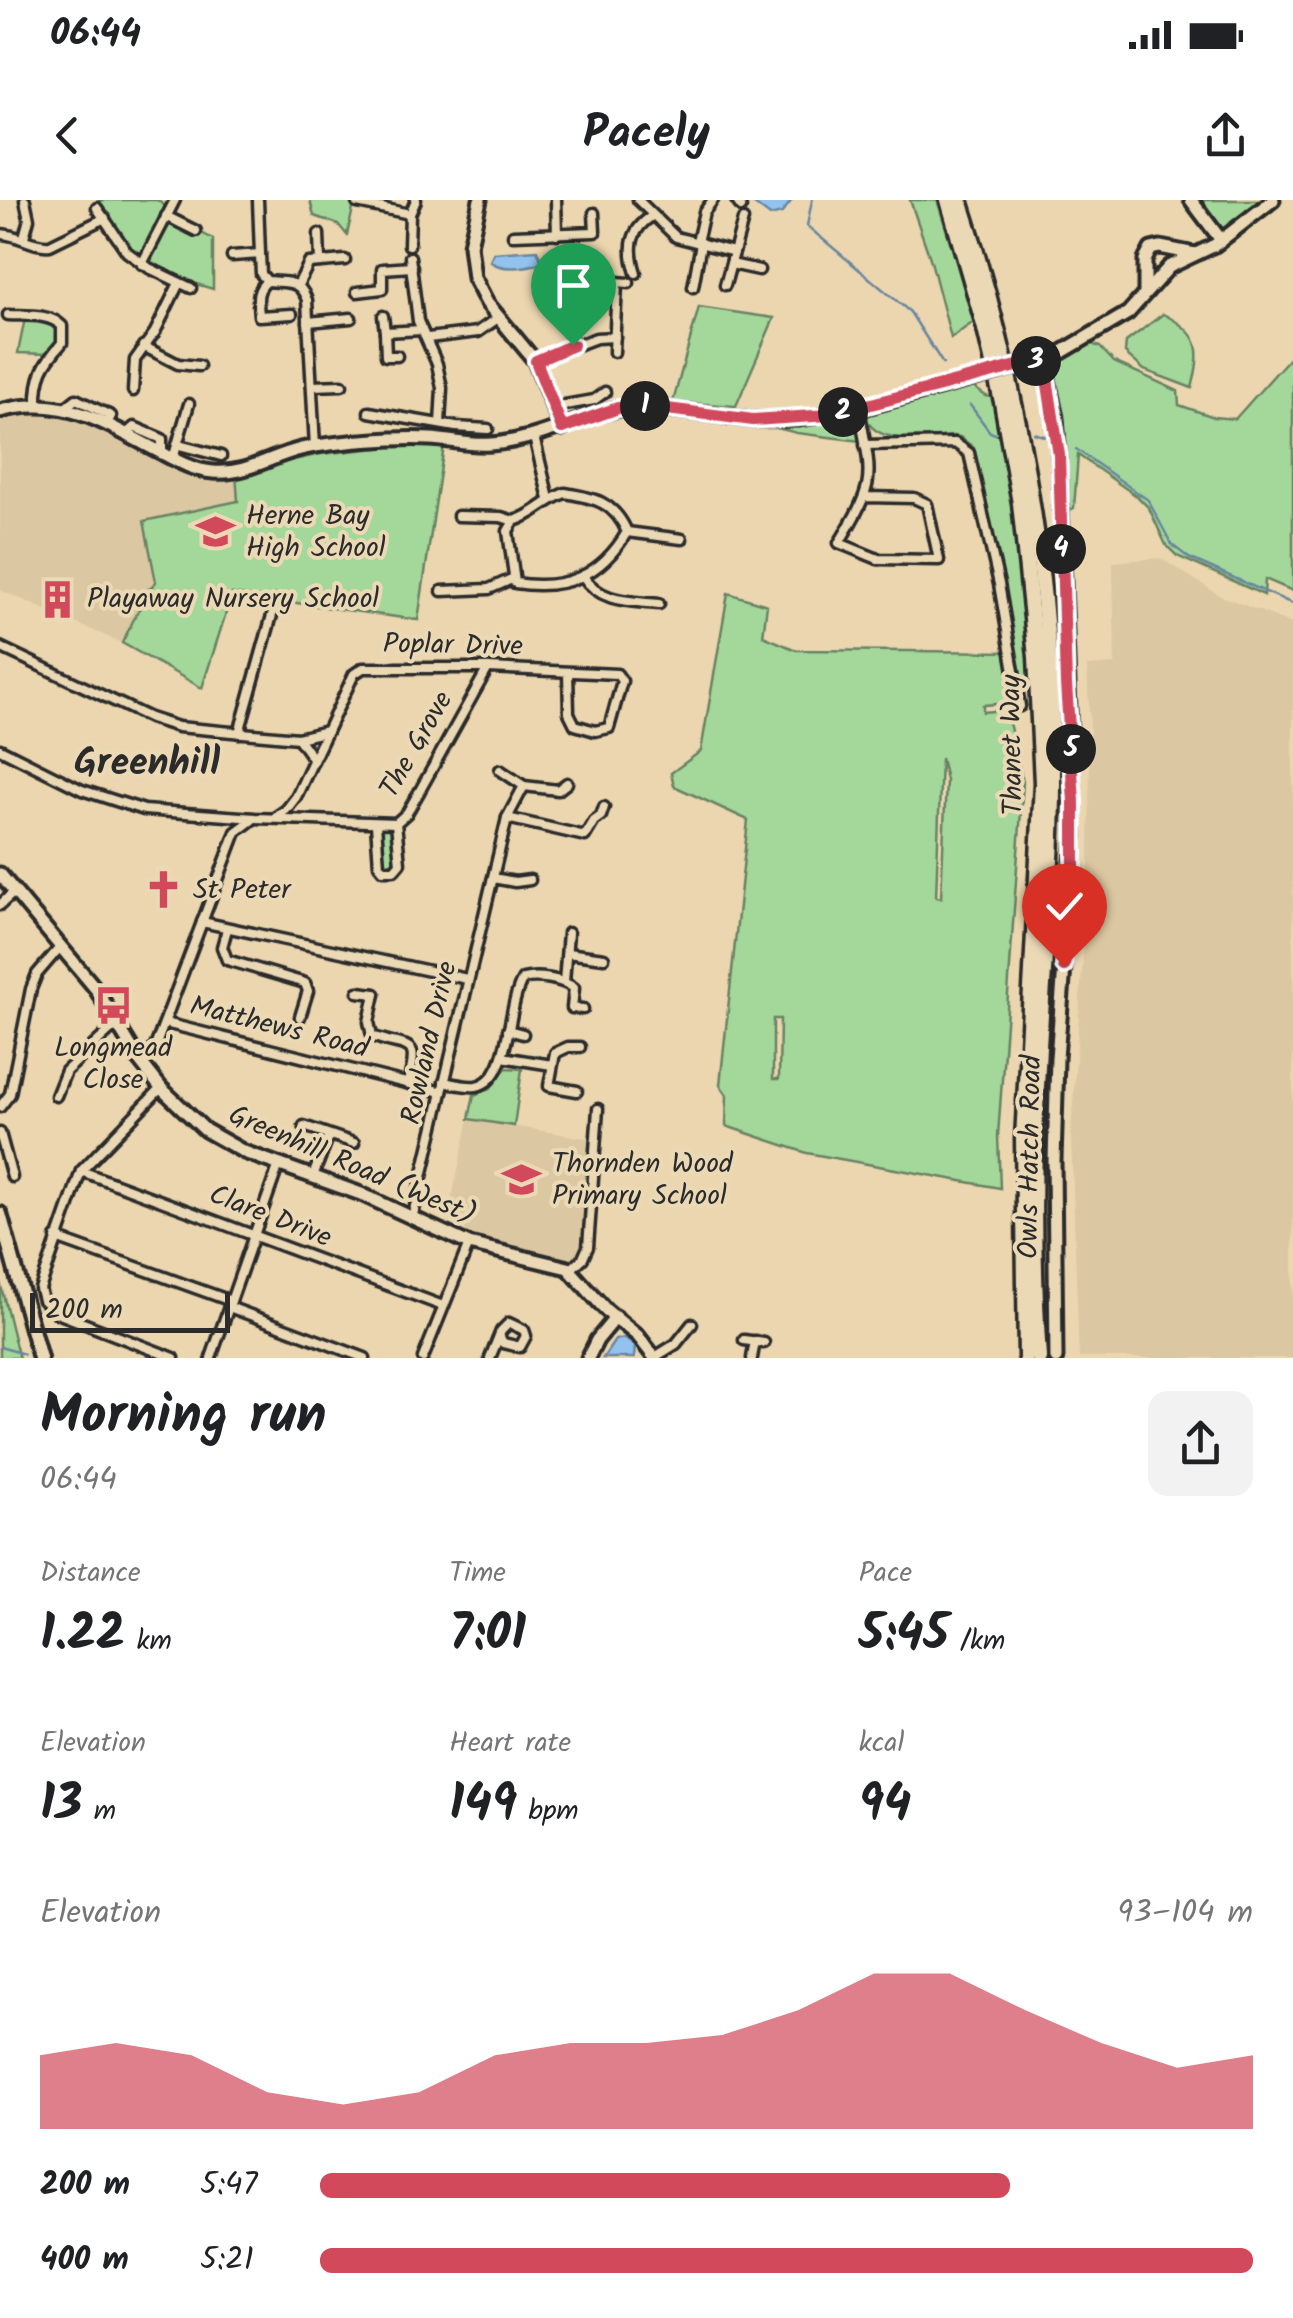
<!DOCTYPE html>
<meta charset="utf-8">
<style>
:root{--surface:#fff;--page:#f2f2f2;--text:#202124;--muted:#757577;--accent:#d1495b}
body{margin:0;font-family:Kalam,sans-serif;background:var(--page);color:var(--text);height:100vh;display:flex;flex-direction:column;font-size:38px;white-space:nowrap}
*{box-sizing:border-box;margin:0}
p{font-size:32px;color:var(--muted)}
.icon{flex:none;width:55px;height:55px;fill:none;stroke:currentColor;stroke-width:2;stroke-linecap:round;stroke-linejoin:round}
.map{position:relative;height:1158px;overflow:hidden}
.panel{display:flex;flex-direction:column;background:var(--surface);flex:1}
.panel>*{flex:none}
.scale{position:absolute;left:30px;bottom:25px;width:200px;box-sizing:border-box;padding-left:10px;border:5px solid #2b2b2b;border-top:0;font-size:28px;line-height:35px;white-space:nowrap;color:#2b2b2b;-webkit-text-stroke:8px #ebd9b6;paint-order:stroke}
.pin{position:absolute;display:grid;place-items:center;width:85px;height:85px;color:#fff;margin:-102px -42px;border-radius:50% 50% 50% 0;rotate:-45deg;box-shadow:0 0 10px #0007}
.pin .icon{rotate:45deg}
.km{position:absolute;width:50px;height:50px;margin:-25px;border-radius:50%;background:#222;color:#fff;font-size:28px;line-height:50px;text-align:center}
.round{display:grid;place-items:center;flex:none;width:105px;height:105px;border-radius:20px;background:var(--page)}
.headline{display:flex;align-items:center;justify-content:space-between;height:170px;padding:0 40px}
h1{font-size:55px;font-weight:700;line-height:75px}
.stats{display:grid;grid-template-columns:repeat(3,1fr);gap:15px;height:170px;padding:10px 40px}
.stats div{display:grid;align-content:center}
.stats b{font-size:50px;font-weight:700}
.stats small{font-size:28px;font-weight:400}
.stats p{font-size:28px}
.chart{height:280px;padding:20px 40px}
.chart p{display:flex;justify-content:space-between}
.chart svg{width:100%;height:180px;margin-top:10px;fill:var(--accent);opacity:.7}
ul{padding:0 40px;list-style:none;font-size:32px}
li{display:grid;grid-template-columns:160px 120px 1fr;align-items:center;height:75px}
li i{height:25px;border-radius:12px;background:var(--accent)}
.status{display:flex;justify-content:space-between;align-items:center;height:70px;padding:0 50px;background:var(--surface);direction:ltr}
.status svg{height:28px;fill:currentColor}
header{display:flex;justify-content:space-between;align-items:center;height:130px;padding:0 40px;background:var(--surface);font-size:45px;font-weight:700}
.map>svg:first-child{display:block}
.built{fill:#dbc7a1}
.green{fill:#a4d89b;stroke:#688263;stroke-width:2.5;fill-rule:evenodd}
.water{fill:#92c2ed;stroke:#69869f;stroke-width:2.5}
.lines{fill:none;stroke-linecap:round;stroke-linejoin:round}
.stream{stroke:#69869f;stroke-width:2.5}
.street-casing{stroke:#2b2b2b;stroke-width:15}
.secondary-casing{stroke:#2b2b2b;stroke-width:19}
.primary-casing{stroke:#2b2b2b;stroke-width:20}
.highway-casing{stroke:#2b2b2b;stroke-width:21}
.street{stroke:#ebd9b6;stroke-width:8}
.secondary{stroke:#ebd9b6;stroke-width:11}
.primary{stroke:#ebd9b6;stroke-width:12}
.highway{stroke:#ebd9b6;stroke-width:14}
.secondary-bridge-casing{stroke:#2b2b2b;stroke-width:19;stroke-linecap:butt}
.secondary-bridge{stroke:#ebd9b6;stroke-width:11}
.route-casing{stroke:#fff;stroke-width:20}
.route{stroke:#d1495b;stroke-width:12}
.labels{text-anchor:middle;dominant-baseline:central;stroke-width:8;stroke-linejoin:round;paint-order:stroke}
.poi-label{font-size:28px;fill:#2b2b2b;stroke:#ebd9b6;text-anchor:start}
.street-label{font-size:28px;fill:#2b2b2b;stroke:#ebd9b6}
.district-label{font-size:38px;font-weight:bold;fill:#2b2b2b;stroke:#ebd9b6}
</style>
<div class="status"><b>06:44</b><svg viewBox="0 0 49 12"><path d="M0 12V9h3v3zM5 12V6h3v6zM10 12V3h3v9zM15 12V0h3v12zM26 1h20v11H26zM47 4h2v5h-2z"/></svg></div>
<header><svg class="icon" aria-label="back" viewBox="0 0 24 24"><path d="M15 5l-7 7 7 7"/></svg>Pacely<svg class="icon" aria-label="share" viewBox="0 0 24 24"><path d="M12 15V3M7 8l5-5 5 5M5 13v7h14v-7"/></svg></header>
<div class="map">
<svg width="1293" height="1158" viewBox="0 0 1293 1158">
<rect width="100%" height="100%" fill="#ebd6af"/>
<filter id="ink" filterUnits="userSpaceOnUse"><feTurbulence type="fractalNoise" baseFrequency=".01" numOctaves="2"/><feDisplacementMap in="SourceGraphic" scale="20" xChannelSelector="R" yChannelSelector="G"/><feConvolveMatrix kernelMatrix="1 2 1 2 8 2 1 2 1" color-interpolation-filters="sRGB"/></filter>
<g filter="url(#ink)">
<g class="built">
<polygon points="47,213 84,221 158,259 206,273 236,273 321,254 397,246 444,246 418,420 232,394 202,488 122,443 0,390 0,220 16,214"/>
<polygon points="1160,358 1221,396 1293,424 1293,1158 1079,1158 1071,934 1089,666 1090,528 1087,466 1115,464 1113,362"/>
<polygon points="469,919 592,939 579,1050 575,1056 566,1062 467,1035 463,1024 447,1020"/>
</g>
<g class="green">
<path d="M 99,0 L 157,0 L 165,6 L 165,14 L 213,39 L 213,89 L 183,80 L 148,63 L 149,46 L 136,55 C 118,41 109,20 99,0 Z"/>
<polygon points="310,0 355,0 347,35 338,24 314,16"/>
<polygon points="910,0 937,0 975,121 951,138 931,61"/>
<polygon points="1201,0 1272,0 1226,33"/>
<polygon points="699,107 774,118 736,206 673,202"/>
<path d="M 1163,114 C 1201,133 1202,149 1192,188 L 1144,170 L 1125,153 L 1126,142 Z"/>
<polygon points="32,119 59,126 61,137 49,154 18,153 24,123"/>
<polygon points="1089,143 1100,147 1114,162 1178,191 1179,205 1214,217 1235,219 1293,154 1293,391 1265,379 1264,395 1177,356 1166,345 1149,308 1138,297 1078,255 1074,308 1070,310 1067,306 1064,214 1052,169 1056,161"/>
<path d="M 969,184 L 986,196 L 995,198 L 999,238 L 1012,292 L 1031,478 L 1025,483 L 1019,480 L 1014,454 L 1014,503 L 983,505 L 983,512 L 1006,510 L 1023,582 L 998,936 L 1000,988 L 807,953 L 726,926 L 727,895 L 720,885 L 748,620 L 674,586 L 671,573 L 701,551 L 728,393 L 767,405 L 763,436 L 796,450 L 1014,452 L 974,248 L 960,237 L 953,236 C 929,239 878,245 867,220 L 870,210 ZM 941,558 L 946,580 L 941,698 L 936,697 ZM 773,819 L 780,819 L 779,879 L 773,879 Z"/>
<polygon points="845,213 856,219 861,241 797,233 765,225"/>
<polygon points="397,246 444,246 418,420 232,394 202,488 122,443 149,389 156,382 144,321 238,301 236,273 321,254"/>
<polygon points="396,623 400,663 383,670 376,624"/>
<polygon points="506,868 522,869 514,926 469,919 474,895 490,889"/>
<polygon points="0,1082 18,1155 19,1158 0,1158"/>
</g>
<g class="water">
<polygon points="749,0 792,0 782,13 770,16"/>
<path d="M 537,50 L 542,62 C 528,68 500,71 490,61 L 494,53 Z"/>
<polygon points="624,1138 635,1146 634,1158 603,1158 615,1140"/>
</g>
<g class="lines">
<g class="stream">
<polyline points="812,0 807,26 910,112 943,164"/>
<polyline points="970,205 990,232 998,235"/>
<polyline points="1034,233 1047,237"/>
<polyline points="1076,249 1148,300 1172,345 1189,358 1293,404"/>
<polyline points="0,1147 24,1154"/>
</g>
<defs>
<g id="street">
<polyline points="258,0 260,54"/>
<polyline points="556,0 557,34"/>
<polyline points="638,0 676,37 734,52"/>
<polyline points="736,0 741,7"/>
<polyline points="357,3 410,14"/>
<polyline points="97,8 127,52 149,68 191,88"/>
<polyline points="166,16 196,31"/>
<path d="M 0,34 C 18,34 33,47 50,45 L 105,18"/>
<polyline points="319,34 320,62"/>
<polyline points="513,35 595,32 594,13"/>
<polyline points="24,37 29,19 25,0"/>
<polyline points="697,42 704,12 713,0"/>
<polyline points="409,45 410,14 416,0"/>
<path d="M 232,56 L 260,54 L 261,74 L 267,81 C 286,83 299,78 307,100 L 315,247"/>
<polyline points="410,57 418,121 437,164 442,188 440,224"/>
<polyline points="142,64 175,0"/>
<polyline points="731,64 759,70"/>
<polyline points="557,68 557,93 573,145"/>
<path d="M 636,73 C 628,48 630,30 652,16"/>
<polyline points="591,80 629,83"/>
<path d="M 267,81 C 255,91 258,101 259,116 L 292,114"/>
<polyline points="298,85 309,63 345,60"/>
<polyline points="725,85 743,20"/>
<polyline points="693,87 701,43"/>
<polyline points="357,92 382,89 382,69 412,67"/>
<path d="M 8,115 C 26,116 49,113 62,126 L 62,143 C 44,163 36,176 37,205"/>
<polyline points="383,116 385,132 422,130"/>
<polyline points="308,122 351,118"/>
<polyline points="385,132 386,156 397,156"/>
<polyline points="428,138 478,132 498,118"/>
<polyline points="143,146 178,164 199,166"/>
<polyline points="614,152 617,82"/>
<polyline points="535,161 596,138 615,137"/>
<polyline points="312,186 342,185"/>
<polyline points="133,191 135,160 155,132 179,83"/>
<polyline points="66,207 76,199 111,216 107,224"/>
<polyline points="554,207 594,200 605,192"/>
<path d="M 859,209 C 872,280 877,280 839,343 L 878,359 L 939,360 L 927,304 L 914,298 L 866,297"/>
<polyline points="369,212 456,227 488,229"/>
<polyline points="125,235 134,227 162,239 162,253"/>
<polyline points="534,237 549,299"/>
<polyline points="179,245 221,256"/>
<polyline points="865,245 955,243 969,253 999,384 1020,506"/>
<polyline points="173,259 189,204"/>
<path d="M 565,293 C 595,298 614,302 627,332 C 601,376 565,391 515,383 L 508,331 L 514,321 C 536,314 544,301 565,293 Z"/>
<polyline points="458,316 501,317 514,321"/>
<polyline points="627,332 682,339"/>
<path d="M 583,376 C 600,403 630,401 659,404"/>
<polyline points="442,391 489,389 514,378"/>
<polyline points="0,447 150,518 178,527 298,538 327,531"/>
<polyline points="239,533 276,401"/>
<polyline points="298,538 313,559"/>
<polyline points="0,549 82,590 144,610 255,618 396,623 407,613 418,594 488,468"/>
<polyline points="500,570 524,586 558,590 567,583"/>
<polyline points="276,617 286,610 296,597 354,474 363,468 488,468 617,474 622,481 609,528 595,531 575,525 569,513 568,472"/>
<polyline points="507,618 585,636 594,621 601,616 604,607"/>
<polyline points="376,624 379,665 383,670 394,670 400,663 396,623"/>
<polyline points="493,678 515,682 530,680"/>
<polyline points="0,705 15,691"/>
<polyline points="202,722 467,779"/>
<polyline points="227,729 222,747 227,760 305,783 308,791 300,817"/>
<polyline points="567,753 604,758"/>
<polyline points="564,782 568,733"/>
<polyline points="358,792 375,794"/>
<path d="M 375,794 L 369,822 L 372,836 C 408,850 421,836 408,883"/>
<polyline points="165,823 442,892"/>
<polyline points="508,830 523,834"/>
<polyline points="502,857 552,865"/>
<polyline points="139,860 155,847 236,632 252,620"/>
<path d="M 444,882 C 454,884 466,887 476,886 C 512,880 506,805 523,779 C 537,775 562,779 574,788 L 572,808 L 583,809"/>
<polyline points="161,888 81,971 40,1089 43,1100 57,1113 174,1158"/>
<polyline points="577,891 549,886 555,853 568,847 580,847"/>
<polyline points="56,896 66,871 118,823"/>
<polyline points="0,907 10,894 31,789 37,774 61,746"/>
<polyline points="304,926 354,943"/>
<polyline points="0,933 12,977"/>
<polyline points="81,971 443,1106"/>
<polyline points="313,976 329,935"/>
<polyline points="412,1019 507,618 524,586"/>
<polyline points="56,1038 231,1101"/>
<polyline points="570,1070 583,1058 588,1047 598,909"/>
<polyline points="229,1107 365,1158"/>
<polyline points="744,1140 764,1143"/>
<polyline points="655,1157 676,1144 692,1124"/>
<polyline points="211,1158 279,964"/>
<polyline points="423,1158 469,1044"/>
<polyline points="490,1158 501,1131 509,1123 524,1130 526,1136 520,1147 503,1143 500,1137"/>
<polyline points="752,1158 755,1141"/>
</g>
<g id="secondary">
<polyline points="480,0 470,45 474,78 487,103 535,161 562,229"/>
<polyline points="1191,0 1221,40"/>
<polyline points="1145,92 1145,60 1151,49 1160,47 1195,54"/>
<polyline points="1041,159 1062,152 1128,113 1169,67 1215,45 1273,0"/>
<polyline points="1044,159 1056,219 1059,255 1074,636 1057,858 1054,961 1056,1158"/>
<path d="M 0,211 C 65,193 108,226 164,254 C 179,262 196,271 213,272 C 245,275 271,256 301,249 C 331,242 400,237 430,239 C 451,240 470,246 491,244 C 541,240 582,214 630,207 L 644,206 L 753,220 L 800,219 L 859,209 L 965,181"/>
<polyline points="0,674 96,789 139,860 161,888 205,930 244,952 361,994 469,1044 568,1068 606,1110 638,1136 655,1158"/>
<polyline points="588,1158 597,1140 616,1117"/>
</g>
<polyline id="primary" points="0,1014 40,1158"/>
<g id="highway">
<polyline points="948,0 984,125 1002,202 1020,303 1036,457 1042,583 1023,939 1026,1158"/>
<path d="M 960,0 C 1021,188 1053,385 1053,582 C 1053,670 1044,759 1039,847 C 1033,950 1032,1055 1039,1158"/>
</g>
</defs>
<use href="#street" class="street-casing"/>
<use href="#secondary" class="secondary-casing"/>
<use href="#primary" class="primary-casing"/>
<use href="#highway" class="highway-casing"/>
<use href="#street" class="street"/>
<use href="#secondary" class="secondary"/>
<use href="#primary" class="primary"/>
<use href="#highway" class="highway"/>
<defs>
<polyline id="secondary-bridge" points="965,181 1028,163"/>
</defs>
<use href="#secondary-bridge" class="secondary-bridge-casing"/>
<use href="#secondary-bridge" class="secondary-bridge"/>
</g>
</g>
<g class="lines" filter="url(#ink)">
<defs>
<polyline id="route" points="573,145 536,161 562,228 618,208 644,206 753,220 829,215 1044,159 1059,255 1066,484 1074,601 1074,669 1064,766"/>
</defs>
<use href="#route" class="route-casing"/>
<use href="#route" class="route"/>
</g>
<defs>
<symbol id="school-bare" viewBox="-9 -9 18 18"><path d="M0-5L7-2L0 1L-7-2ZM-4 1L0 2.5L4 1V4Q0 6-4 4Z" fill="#d1495b" stroke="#ebd9b6" stroke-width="2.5" paint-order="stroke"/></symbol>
<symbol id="building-bare" viewBox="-9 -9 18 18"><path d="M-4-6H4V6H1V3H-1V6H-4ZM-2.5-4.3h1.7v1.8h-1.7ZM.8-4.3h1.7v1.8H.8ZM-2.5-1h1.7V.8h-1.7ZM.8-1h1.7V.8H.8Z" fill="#d1495b" stroke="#ebd9b6" stroke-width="2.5" paint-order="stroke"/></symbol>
<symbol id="church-bare" viewBox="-9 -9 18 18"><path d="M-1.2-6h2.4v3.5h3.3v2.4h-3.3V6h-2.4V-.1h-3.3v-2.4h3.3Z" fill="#d1495b" stroke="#ebd9b6" stroke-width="2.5" paint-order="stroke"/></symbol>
<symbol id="bus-bare" viewBox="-9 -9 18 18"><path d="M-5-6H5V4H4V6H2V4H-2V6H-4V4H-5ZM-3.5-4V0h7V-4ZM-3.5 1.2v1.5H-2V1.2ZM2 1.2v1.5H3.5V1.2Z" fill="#d1495b" stroke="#ebd9b6" stroke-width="2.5" paint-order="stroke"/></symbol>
</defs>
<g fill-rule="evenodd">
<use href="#school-bare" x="188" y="304" width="55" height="55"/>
<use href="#building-bare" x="30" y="372" width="55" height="55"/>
<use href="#church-bare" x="136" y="662" width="55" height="55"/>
<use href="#bus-bare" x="86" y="778" width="55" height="55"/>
<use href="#school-bare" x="494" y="952" width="55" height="55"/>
</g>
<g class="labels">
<g class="poi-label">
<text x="246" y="316">Herne Bay<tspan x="246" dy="32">High School</tspan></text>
<text x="87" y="399">Playaway Nursery School</text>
<text x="193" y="690">St Peter</text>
<text x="113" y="848" text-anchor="middle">Longmead<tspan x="113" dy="32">Close</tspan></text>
<text x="552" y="964">Thornden Wood<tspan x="552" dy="32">Primary School</tspan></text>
</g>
<g class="street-label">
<text transform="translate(453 446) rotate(1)">Poplar Drive</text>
<text transform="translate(417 545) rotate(-60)">The Grove</text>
<text transform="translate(1013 545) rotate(-91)">Thanet Way</text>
<text transform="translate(279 828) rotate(14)">Matthews Road</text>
<text transform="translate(430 843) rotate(-77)">Rowland Drive</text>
<text transform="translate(1031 957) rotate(-89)">Owls Hatch Road</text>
<text transform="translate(352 966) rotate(23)">Greenhill Road (West)</text>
<text transform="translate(270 1017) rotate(21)">Clare Drive</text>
</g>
<g class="district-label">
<text x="147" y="564">Greenhill</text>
</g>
</g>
</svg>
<div class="scale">200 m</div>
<div class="pin" style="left:573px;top:145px;background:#1e9e55"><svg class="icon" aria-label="arrive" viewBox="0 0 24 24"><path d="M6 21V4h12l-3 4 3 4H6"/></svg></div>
<div class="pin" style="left:1064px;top:766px;background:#d93025"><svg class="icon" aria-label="check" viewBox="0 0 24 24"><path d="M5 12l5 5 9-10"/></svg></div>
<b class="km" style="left:645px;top:206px">1</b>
<b class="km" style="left:843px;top:212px">2</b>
<b class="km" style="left:1036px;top:161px">3</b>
<b class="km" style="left:1061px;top:349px">4</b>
<b class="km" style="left:1071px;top:549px">5</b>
</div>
<section class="panel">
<div class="headline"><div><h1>Morning run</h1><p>06:44</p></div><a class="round"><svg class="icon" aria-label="share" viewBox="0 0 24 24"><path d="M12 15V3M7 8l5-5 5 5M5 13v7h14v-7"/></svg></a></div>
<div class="stats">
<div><p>Distance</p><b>1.22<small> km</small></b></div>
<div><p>Time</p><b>7:01</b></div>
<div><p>Pace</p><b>5:45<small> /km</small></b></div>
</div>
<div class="stats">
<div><p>Elevation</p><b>13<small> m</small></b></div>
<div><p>Heart rate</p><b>149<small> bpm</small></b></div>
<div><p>kcal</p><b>94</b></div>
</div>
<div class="chart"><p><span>Elevation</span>93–104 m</p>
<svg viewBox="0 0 160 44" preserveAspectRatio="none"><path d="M0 44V26L10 23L20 26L30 35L40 38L50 35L60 26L70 23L80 23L90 21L100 15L110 6L120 6L130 15L140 23L150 29L160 26V44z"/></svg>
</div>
<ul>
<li><b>200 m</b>5:47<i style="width:74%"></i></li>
<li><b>400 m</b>5:21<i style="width:100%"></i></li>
</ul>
</section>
